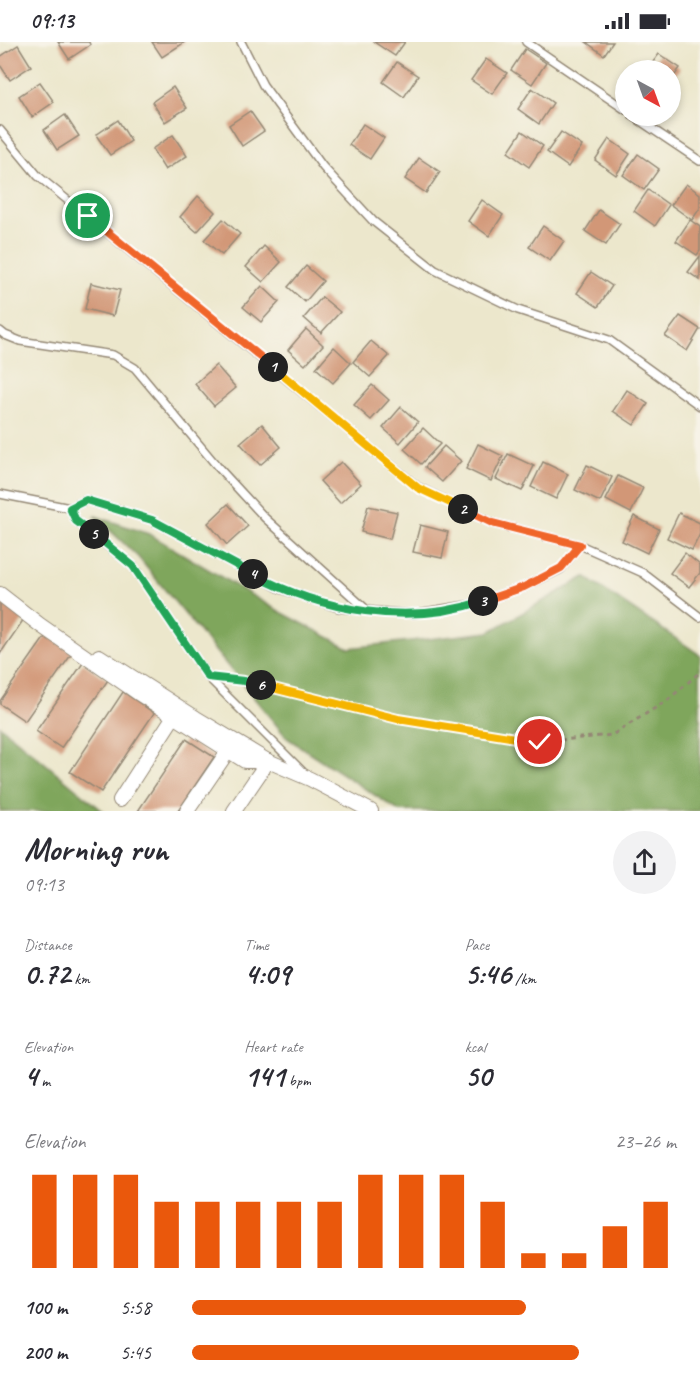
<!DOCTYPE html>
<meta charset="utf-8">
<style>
:root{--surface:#fff;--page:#f2f2f3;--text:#2b2b33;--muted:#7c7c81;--accent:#ea580c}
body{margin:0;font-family:Caveat,sans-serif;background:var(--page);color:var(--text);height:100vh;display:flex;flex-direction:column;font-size:22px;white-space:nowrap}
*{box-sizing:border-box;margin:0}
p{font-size:20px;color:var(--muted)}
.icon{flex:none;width:33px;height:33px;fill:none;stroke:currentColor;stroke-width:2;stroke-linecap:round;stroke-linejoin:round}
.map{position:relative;height:769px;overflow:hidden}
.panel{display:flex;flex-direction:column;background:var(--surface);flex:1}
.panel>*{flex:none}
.needle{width:39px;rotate:139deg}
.fabs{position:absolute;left:615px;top:18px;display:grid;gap:12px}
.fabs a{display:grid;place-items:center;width:66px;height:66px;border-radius:50%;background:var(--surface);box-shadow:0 3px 9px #0003;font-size:30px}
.pin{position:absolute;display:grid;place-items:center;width:51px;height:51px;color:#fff;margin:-26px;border:3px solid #fff;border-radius:50%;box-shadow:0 2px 6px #0007}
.km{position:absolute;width:30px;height:30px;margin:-15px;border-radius:50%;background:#222;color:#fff;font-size:16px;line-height:30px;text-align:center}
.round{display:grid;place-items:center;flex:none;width:63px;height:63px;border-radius:32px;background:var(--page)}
.overview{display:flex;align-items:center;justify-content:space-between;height:102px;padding:0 24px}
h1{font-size:33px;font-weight:700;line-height:45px}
.metrics{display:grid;grid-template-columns:repeat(3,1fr);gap:9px;height:102px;padding:6px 24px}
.metrics div{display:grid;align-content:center}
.metrics b{font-size:30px;font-weight:700}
.metrics small{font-size:16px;font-weight:400}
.metrics p{font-size:16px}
.chart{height:168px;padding:12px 24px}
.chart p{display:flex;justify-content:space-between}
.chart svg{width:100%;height:108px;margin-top:6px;stroke:var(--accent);stroke-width:6}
ul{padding:0 24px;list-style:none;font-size:20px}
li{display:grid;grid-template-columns:96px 72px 1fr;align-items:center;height:45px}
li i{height:15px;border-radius:8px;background:var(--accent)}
.status{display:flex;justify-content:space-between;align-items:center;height:42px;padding:0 30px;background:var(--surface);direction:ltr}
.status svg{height:16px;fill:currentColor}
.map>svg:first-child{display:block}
.forest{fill:#7fa65c;stroke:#5d683d;stroke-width:1.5}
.building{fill:#d29777}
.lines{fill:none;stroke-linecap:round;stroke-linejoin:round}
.lane-casing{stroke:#948875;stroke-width:10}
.street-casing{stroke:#948875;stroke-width:16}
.path{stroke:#948875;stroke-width:3;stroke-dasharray:4.5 4.5;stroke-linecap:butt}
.lane{stroke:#fff;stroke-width:7}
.street{stroke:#fff;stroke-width:14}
.split-1-casing{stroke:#fff;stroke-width:12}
.split-2-casing{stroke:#fff;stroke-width:12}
.split-3-casing{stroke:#fff;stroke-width:12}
.split-4-casing{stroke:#fff;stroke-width:12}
.split-5-casing{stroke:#fff;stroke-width:12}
.split-6-casing{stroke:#fff;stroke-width:12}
.split-7-casing{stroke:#fff;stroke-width:12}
.split-1{stroke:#f0652b;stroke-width:8}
.split-2{stroke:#f5b400;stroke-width:8}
.split-3{stroke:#f0652b;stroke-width:8}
.split-4{stroke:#22a559;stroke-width:8}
.split-5{stroke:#22a559;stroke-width:8}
.split-6{stroke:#22a559;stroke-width:8}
.split-7{stroke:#f5b400;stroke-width:8}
</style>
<div class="status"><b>09:13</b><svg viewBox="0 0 49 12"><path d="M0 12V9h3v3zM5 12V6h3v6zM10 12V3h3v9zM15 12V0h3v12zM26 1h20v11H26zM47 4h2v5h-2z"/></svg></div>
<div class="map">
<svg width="700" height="769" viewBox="0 0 700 769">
<rect width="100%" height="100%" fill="#f7f3e8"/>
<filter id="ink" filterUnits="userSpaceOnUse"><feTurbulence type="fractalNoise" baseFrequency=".0167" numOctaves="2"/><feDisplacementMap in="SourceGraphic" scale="12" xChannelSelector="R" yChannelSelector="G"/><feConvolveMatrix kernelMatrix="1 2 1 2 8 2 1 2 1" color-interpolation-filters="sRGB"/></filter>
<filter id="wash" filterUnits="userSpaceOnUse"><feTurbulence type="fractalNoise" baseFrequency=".008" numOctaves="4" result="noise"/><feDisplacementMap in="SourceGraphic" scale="24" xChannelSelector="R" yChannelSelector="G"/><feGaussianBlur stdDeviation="1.35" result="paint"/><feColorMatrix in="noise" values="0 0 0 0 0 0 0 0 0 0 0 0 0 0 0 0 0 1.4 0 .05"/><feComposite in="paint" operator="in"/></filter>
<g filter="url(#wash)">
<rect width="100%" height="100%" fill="#ece7cc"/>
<g class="forest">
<polygon points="95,474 149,492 275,567 349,606 489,590 585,535 700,613 700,769 399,769 287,696 138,515"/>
<polygon points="0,684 103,769 0,769"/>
</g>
<g id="blocks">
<g class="building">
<polygon points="58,0 89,0 90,3 69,17"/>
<polygon points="152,0 185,0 162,15"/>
<polygon points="374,0 405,0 395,14"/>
<polygon points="586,0 613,0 604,13"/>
<polygon points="18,3 31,24 10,38 0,23 0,15"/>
<polygon points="525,7 546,21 532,42 511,28"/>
<polygon points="659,12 680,26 670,40 670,28 647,28"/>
<polygon points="486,17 507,31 492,52 471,38"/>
<polygon points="397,20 418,34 404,55 383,40"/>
<polygon points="40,40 54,60 32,75 19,54"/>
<polygon points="173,45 187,66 165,80 152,60"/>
<polygon points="532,46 553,61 539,82 518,67"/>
<polygon points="250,69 264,89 242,104 229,83"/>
<polygon points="65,73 79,94 57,108 44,88"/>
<polygon points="118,78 131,99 110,113 96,93"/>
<polygon points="363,82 384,96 370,117 349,103"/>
<polygon points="522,89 543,104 529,125 508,110"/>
<polygon points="561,90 582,104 568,125 547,110"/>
<polygon points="173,93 187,114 165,128 152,107"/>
<polygon points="609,97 630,112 616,133 595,118"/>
<polygon points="638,112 659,127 644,148 623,133"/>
<polygon points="419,116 440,130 426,151 405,137"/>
<polygon points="686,142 700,152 700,166 692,178 671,163"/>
<polygon points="648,148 669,163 655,184 634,169"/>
<polygon points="198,154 215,170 197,190 180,175"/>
<polygon points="482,158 503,173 489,194 468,179"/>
<polygon points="599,168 620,182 606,203 585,189"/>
<polygon points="223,177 240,192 222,213 204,198"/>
<polygon points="690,178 700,185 700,209 697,213 676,199"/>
<polygon points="543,184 564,199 550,219 529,205"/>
<polygon points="264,204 281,220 263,240 246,225"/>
<polygon points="700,214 700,238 688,230"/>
<polygon points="306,224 323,239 305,260 288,245"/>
<polygon points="591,230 612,244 598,265 577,251"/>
<polygon points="91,241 120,248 113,274 85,267"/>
<polygon points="262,244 279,260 261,280 243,265"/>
<polygon points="322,255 340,270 321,291 304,276"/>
<polygon points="680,274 700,287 687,309 665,294"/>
<polygon points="306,287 323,303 305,323 288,308"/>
<polygon points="371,299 389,314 370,335 353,320"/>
<polygon points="334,305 351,321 333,341 316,326"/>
<polygon points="216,323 236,346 214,364 195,342"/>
<polygon points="372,343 389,358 371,378 354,363"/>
<polygon points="627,348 648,362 634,383 613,369"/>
<polygon points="401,365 418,380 400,401 383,386"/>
<polygon points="262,382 281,405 260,423 240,401"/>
<polygon points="423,386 440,402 421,422 404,407"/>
<polygon points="478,402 503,414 491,439 466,427"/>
<polygon points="444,404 461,419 442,440 425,425"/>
<polygon points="508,412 534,424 522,449 496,437"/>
<polygon points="341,420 361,442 340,461 320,439"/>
<polygon points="543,420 568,432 556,457 531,445"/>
<polygon points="587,423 612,435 600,460 575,448"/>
<polygon points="618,434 643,446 631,471 606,458"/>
<polygon points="228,462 248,484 227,503 208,481"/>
<polygon points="368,464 397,470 390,497 361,490"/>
<polygon points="679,471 700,481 700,492 692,508 667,496"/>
<polygon points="634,474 659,487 647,511 622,499"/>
<polygon points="420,483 448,490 442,516 413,510"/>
<polygon points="685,511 700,523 700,531 689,545 670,531"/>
<polygon points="0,557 26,574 0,612"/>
<polygon points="47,592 73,610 25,679 0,662 0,659"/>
<polygon points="83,621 108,638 61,706 36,689"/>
<polygon points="123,650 154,671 101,750 70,730"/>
<polygon points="186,697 214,715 178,769 138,769"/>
</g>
</g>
</g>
<g filter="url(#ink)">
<use href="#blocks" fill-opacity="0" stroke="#948875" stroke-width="1.5"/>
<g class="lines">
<defs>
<g id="lane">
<polyline points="241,0 263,43 323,125 373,179 435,228 518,268 609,298 700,364"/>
<polyline points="526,0 626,68"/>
<polyline points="633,74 700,119"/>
<polyline points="0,88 38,134 418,445 492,481 580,503 643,531 700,575"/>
<polyline points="0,289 5,293 20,299 113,313 135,326 217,424 265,476 367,568"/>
<polyline points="0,452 70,466 86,458 152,478 281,547 339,566 412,572 474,562 524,545 561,527 580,503"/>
<polyline points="70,466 76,479 133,524 208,635 304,731"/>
</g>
<g id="street">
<polyline points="0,552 40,583 138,651 245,719 268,719"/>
<polyline points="99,614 196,676 266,718"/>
<polyline points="120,758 174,674"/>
<polyline points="187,769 228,709"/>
<polyline points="234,769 268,719 310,737 371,769"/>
</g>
</defs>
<use href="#lane" class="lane-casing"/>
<use href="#street" class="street-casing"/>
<polyline class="path" points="225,637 244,639 398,677 540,700 612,693 668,658 700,630"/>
<use href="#lane" class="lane"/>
<use href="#street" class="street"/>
</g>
</g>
<g class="lines" filter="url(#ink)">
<defs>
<polyline id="split-1" points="88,174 273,325"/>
<polyline id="split-2" points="273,325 418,446 463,467"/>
<polyline id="split-3" points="463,467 492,481 580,503 561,526 524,545 483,559"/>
<path id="split-4" d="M 253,532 C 321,569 408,585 483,559"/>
<polyline id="split-5" points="94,492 76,479 70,466 86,458 152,478 253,532"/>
<polyline id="split-6" points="94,492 133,524 208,635 244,639 261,643"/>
<polyline id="split-7" points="261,643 398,677 540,700"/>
</defs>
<use href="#split-1" class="split-1-casing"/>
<use href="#split-2" class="split-2-casing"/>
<use href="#split-3" class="split-3-casing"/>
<use href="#split-4" class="split-4-casing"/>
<use href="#split-5" class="split-5-casing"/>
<use href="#split-6" class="split-6-casing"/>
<use href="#split-7" class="split-7-casing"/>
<use href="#split-1" class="split-1"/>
<use href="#split-2" class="split-2"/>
<use href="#split-3" class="split-3"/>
<use href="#split-4" class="split-4"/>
<use href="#split-5" class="split-5"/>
<use href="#split-6" class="split-6"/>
<use href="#split-7" class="split-7"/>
</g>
</svg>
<div class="fabs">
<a><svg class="needle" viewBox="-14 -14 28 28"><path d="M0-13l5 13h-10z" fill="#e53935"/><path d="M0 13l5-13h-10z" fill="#7c7c81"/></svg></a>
</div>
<div class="pin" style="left:88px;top:174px;background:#1e9e55"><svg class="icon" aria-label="arrive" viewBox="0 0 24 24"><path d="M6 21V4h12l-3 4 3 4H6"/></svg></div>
<div class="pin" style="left:540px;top:700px;background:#d93025"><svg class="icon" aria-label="check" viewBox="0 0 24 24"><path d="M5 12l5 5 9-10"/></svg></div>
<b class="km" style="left:273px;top:325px">1</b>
<b class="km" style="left:463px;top:467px">2</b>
<b class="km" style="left:483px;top:559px">3</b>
<b class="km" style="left:253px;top:532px">4</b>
<b class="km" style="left:94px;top:492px">5</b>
<b class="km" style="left:261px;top:643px">6</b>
</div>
<section class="panel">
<div class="overview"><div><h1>Morning run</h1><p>09:13</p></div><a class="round"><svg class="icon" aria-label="share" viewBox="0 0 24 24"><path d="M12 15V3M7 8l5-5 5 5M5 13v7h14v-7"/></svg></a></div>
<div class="metrics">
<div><p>Distance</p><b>0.72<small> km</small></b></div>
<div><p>Time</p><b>4:09</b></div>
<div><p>Pace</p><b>5:46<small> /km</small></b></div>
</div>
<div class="metrics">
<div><p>Elevation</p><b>4<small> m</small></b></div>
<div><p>Heart rate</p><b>141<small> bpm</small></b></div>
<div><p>kcal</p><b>50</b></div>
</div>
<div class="chart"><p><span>Elevation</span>23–26 m</p>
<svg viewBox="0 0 160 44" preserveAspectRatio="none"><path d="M5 44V6M15 44V6M25 44V6M35 44V17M45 44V17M55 44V17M65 44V17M75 44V17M85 44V6M95 44V6M105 44V6M115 44V17M125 44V38M135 44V38M145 44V27M155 44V17"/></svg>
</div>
<ul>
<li><b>100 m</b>5:58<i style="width:69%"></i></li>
<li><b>200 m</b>5:45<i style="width:80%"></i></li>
</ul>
</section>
